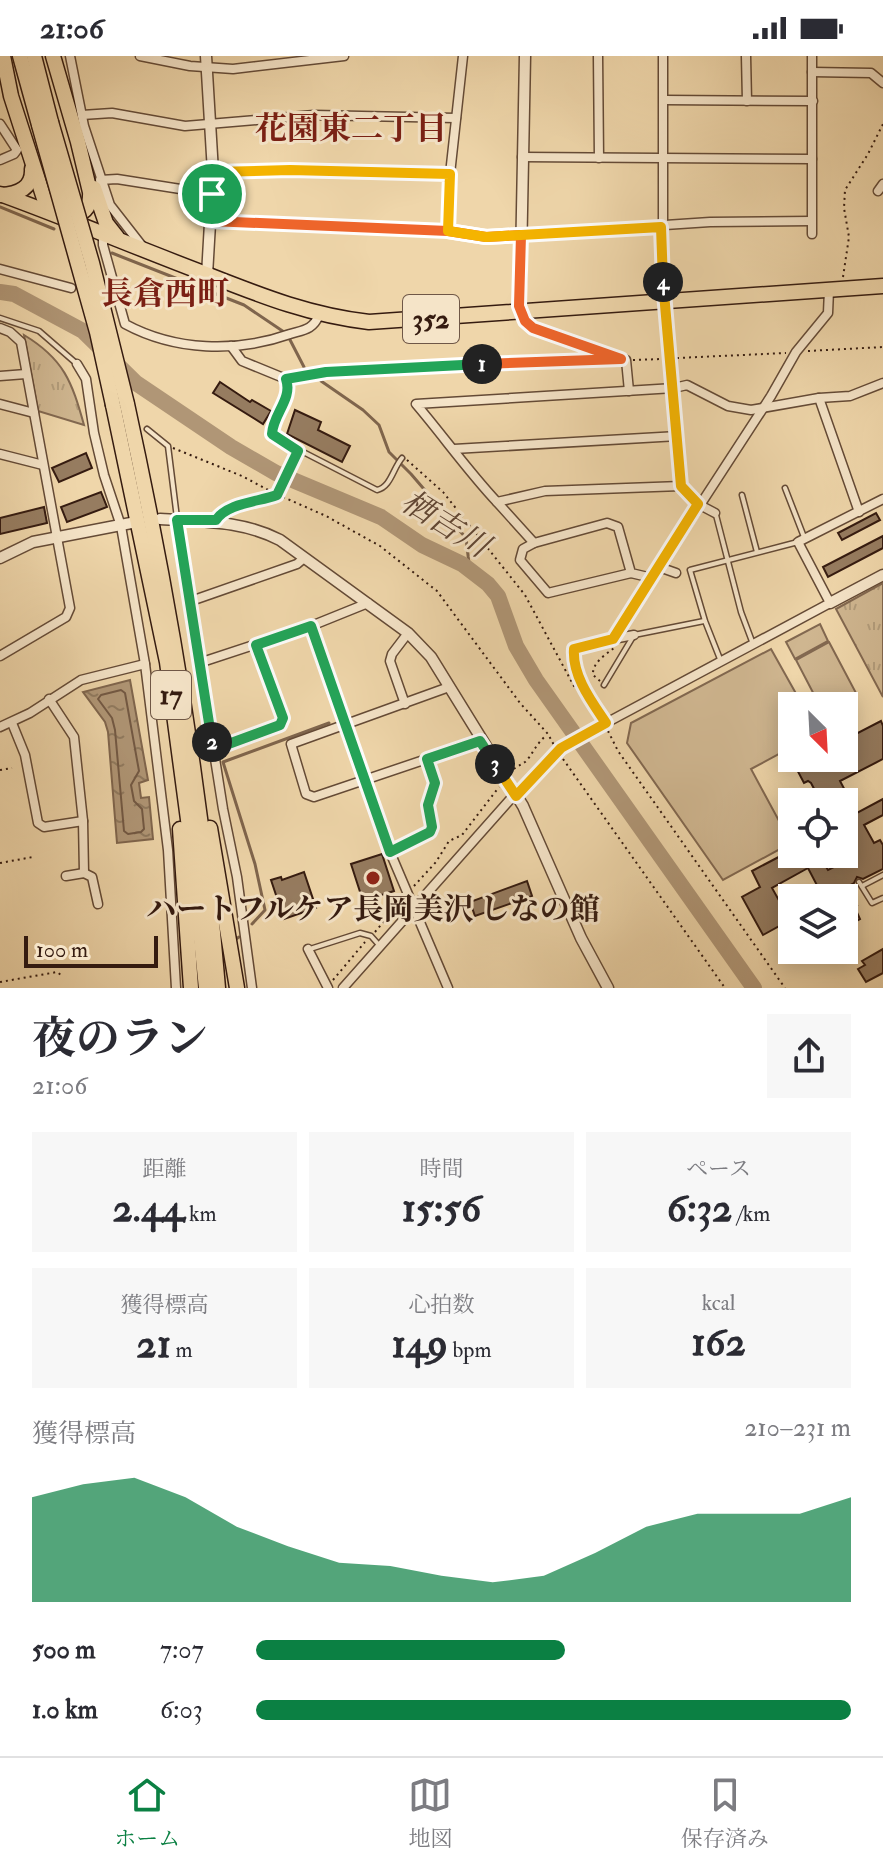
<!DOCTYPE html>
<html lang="ja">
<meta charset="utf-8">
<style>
:root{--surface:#fff;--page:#f7f7f7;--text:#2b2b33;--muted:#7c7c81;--line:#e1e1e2;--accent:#0b8043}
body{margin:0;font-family:"IM FELL Double Pica","Noto Serif JP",serif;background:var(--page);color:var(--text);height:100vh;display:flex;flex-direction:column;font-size:30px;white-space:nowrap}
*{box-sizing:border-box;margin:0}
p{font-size:26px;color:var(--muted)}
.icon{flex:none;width:44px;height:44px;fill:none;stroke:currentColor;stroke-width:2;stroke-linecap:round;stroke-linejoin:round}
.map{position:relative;height:932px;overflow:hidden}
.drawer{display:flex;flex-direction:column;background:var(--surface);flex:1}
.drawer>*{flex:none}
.needle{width:52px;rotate:156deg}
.buttons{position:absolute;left:778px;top:636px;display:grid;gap:16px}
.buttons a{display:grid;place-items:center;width:80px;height:80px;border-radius:0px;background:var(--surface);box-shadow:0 4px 20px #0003;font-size:40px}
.scale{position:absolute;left:24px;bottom:20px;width:134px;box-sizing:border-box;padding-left:8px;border:4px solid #351b10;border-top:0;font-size:22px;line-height:28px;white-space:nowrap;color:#351b10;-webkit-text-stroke:6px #f5e4c8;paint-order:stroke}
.pin{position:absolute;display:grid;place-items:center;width:68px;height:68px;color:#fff;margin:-34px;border:4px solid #fff;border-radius:50%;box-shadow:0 2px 8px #0007}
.km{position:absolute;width:40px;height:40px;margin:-20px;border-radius:50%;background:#222;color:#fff;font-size:22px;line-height:40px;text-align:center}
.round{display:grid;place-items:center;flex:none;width:84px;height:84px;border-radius:0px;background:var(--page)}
.head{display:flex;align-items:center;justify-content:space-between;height:136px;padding:0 32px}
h1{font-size:44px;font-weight:700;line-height:60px}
.metrics{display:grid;grid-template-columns:repeat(3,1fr);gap:12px;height:136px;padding:8px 32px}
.metrics div{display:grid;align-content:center;border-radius:0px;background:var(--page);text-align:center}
.metrics b{font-size:40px;font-weight:700}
.metrics small{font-size:22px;font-weight:400}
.metrics p{font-size:22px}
.chart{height:224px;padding:16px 32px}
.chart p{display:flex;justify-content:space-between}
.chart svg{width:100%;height:144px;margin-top:8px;fill:var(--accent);opacity:.7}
ul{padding:0 32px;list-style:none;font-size:26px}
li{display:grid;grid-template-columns:128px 96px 1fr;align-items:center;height:60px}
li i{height:20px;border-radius:10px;background:var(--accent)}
.status{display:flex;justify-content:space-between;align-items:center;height:56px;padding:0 40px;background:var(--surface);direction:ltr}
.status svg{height:22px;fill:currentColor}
.tab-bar{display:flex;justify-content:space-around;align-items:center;height:112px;border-top:2px solid var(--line);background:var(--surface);font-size:22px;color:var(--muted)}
.tab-bar a{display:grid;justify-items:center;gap:4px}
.tab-bar .current{color:var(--accent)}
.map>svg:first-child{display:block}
.park{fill:url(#park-tufts);stroke:#826850;stroke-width:2}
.garden{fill:#cfb690;stroke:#826850;stroke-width:2}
.water{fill:url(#water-ripples);stroke:#7f654d;stroke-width:2}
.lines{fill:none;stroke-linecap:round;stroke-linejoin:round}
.shore{stroke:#725843;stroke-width:2}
.stream{stroke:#7f654d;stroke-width:3}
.river{stroke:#b09676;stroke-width:16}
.building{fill:#967c60;stroke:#351b10;stroke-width:2}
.service-casing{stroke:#644a36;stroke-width:7}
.minor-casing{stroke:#644a36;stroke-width:11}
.tertiary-casing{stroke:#644a36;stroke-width:13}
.trunk-casing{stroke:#351b10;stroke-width:17}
.path{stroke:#351b10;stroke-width:2;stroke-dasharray:2 4;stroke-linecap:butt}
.service{stroke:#f5e4c8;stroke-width:4}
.minor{stroke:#f5e4c8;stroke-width:8}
.tertiary{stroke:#f5e4c8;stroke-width:10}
.trunk{stroke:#efd6aa;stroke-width:14}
.trunk-bridge-casing{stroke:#351b10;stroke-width:17;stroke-linecap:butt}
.trunk-bridge{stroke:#efd6aa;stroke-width:14}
.split-1-casing{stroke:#fff;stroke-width:16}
.split-2-casing{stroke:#fff;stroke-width:16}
.split-3-casing{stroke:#fff;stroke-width:16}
.split-4-casing{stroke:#fff;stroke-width:16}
.split-5-casing{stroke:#fff;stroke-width:16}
.split-1{stroke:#f0652b;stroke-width:10}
.split-2{stroke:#22a559;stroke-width:10}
.split-3{stroke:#22a559;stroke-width:10}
.split-4{stroke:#f5b400;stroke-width:10}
.split-5{stroke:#f5b400;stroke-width:10}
.poi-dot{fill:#8f2418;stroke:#f5e4c8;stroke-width:3}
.labels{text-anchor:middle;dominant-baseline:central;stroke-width:6;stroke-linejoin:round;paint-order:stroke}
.shield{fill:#f5e4c8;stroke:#6f5747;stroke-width:2}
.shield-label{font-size:28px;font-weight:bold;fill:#351b10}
.poi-label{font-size:30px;font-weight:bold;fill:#351b10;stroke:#f5e4c8}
.neighbourhood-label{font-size:32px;font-weight:bold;fill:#7a1f14;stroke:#f5e4c8}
.water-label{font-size:32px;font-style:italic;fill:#604634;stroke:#f5e4c8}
</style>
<div class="status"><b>21:06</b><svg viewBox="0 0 49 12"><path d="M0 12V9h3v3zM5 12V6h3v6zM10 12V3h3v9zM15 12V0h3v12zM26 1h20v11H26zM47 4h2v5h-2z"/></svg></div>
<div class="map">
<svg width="883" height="932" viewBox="0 0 883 932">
<defs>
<pattern id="park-tufts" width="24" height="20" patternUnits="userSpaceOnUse" patternTransform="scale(2)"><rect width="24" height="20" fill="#cfb690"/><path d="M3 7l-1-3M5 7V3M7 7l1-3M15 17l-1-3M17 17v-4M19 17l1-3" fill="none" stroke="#b29c7b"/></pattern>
<pattern id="water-ripples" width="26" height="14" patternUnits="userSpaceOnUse" patternTransform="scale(2)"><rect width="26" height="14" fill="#b09676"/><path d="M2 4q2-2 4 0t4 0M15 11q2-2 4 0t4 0" fill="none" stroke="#907a5f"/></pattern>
</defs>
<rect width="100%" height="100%" fill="#efd6aa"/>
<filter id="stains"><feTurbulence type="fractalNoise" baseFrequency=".0025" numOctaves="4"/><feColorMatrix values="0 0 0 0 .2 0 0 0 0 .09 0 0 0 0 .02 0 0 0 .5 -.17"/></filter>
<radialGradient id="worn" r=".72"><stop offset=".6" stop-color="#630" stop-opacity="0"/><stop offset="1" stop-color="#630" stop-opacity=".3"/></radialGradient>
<g class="park">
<path d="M 24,279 C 64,303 72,326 84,369 L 38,355 Z"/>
<polygon points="883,527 883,641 836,553"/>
</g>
<g class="garden">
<polygon points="820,568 828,585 795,603 786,586"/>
<polygon points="829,586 856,637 832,650 820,650 796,604"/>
<polygon points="771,593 803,650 792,650 792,691 751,713 791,787 723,824 627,687 631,667"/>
</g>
<polygon class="water" points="130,624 148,724 139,727 141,742 149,741 153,783 117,787 108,676 105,666 83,636"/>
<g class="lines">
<polygon class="shore" points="121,634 125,637 139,715 131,729 134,745 142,753 144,773 141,776 128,778 124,775 115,674 112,662 98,643 101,639"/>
<g class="stream">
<polyline points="0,151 54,173"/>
<polyline points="112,197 244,249 287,278 304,311"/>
<polyline points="321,325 363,354 379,369 389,396 411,418 466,482 470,516"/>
<polyline points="252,868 265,854 255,808 223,706 329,667"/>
<polyline points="236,883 239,881"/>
</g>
<polyline class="river" points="0,236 14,238 83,275 136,327 231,391 276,417 381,461 422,489 462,508 488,528 498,540 516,590 536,624 754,932"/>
</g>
<g class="building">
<polygon points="220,326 250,346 252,344 271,355 263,368 213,337"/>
<polygon points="295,354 321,366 318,374 350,390 342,406 287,378"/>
<polygon points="86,397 92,412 59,426 52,412"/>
<polygon points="101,436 107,451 67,466 61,451"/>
<polygon points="44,451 47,467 0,478 0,462"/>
<polygon points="876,457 880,464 842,484 838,477"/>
<polygon points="883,480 883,492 828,521 823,511"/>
<polygon points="881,665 883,670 883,703 840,725 857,757 883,743 883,759 864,769 874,787 880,784 883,789 883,813 863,823 857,821 854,827 847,831 857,849 854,850 860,863 844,872 844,842 831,842 827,834 821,837 808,812 772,832 790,864 763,879 742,841 760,831 752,815 792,794 792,798 827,798 821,803 828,814 856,800 844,777 844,746 821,746 811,727 808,725 804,727 794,708 806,702 844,702 844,684"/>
<polygon points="382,798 394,835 363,845 351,808"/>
<polygon points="304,816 316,852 284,863 271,824 281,821 282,824"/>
<polygon points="527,825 532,840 475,860 470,846"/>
<polygon points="883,893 883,917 866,926 858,913 865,909 862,905"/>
</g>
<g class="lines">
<defs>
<g id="service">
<polyline points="0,262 39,275 77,308"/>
<polyline points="147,373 168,390 177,462"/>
<path d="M 276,382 L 377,434 C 391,431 393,412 402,402"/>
<polyline points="785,432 804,481"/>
<polyline points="742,439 757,496"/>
<polyline points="716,459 741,556 753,588"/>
<path d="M 216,464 C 227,447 259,446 277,439 L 296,400"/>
<polyline points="720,603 705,565 690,514 798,486"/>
<polyline points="604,629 634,579 704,565"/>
<path d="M 554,700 L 561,692 L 606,667 C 591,646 572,620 574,593 L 613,583"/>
<polyline points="805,738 809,746"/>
<polyline points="837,798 839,803"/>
<polyline points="859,826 872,847 883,842"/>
<polyline points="862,830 883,819"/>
<polyline points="310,893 360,877 371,880 379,889"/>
</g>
<g id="minor">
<polyline points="70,0 84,70 110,149 142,190"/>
<polyline points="140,0 190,10 233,13 344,0"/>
<polyline points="598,0 599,102"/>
<polyline points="663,0 663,246 678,380 681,430 698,448 715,457"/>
<polyline points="746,0 747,45"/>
<polyline points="812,16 871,17 883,27"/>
<polyline points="664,44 813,45"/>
<polyline points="82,59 112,57 185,70 314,59 456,62"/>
<polyline points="0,68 17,94 14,98 0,104"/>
<polyline points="522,101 812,103 812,0"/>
<polyline points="213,116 290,114 450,118"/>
<polyline points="100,124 117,123 212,138"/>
<polyline points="878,135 883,128"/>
<polyline points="211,165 448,175 486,181 710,166 811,165"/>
<polyline points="448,175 450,118 463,0"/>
<path d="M 103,177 L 103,189 L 125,268 C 175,295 236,297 290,278 C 303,274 313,274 319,259"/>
<polyline points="812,178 812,103"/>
<polyline points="0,213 71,232"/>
<polyline points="520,257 525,265 533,272 626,304 629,335"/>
<polyline points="0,272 10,276 21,286 70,552 66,561 0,600"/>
<polyline points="231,290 242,305 286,323 288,339 271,374 275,382"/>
<polyline points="77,308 86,323 94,377 104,419 121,470 145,608 168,794 176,932"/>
<polyline points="0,320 26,318"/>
<polyline points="819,342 859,456"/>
<polyline points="0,348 34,357"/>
<polyline points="454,393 678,380"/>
<polyline points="0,398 43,409"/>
<polyline points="297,398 298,395"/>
<path d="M 681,430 L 545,435 L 497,446 C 468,415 444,381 416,348 L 674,332 L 687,329 L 728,350 L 751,354 L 819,342 L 850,340 L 883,327"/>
<polyline points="497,446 534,487 607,467 618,471 631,517 652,522"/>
<polyline points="177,464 223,753 237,821 252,932"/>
<polyline points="534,487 523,493 520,504 548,537 631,517"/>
<polyline points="659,511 676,517"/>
<polyline points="191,545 297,508 304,502"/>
<polyline points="311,570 390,796 448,932"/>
<polyline points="613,583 771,340 796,296 828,257 829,234"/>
<polyline points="613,583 634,579"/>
<polyline points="199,607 311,570 368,547"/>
<polyline points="449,631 291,688 306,738 314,741 480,685"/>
<polyline points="49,643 74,681 83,765 84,817"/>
<polyline points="405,648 390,605 392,598 408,577"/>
<polyline points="12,667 25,699 38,767 44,771 83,765"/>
<polyline points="606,667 830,547 798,486 883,443"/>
<polyline points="0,671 30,657 81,624 145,608"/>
<polyline points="213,692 280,669 283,662 256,589"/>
<polyline points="516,740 554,700"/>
<polyline points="390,796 430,776 428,749 435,727 427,703"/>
<polyline points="66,820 84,817 92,821 98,848"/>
<polyline points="308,893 328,932"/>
<polyline points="343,932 515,738"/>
</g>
<g id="tertiary">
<polyline points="206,0 213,116 207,219"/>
<polyline points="520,257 525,0"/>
<path d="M 160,463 C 203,466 241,464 280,484 L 408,577 L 431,601 L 523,750 L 581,882 L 608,932"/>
<polyline points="0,502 33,486 131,467"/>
<polyline points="830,547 883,519"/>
</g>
<g id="trunk">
<polyline points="3,0 11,40 48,155"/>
<polyline points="20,0 39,69"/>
<polyline points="34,0 51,66"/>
<path d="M 53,0 L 78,86 L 90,136 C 91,152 83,159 68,161"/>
<polyline points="94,132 106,167 117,181"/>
<path d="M 0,138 C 69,163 137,192 206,218 C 262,240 309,259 369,266 L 883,230"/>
<path d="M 1,139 C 18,138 33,132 32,113"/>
<path d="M 127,348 C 169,541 202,735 218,932"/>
<polyline points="113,349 167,606 191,786 206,932"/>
<polyline points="210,772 237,932"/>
<polyline points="180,773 191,932"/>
</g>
</defs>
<use href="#service" class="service-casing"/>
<use href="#minor" class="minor-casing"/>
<use href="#tertiary" class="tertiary-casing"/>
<use href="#trunk" class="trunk-casing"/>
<g class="path">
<polyline points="843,221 849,181 844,152 845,134 868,98 883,68"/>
<polyline points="808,295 883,291"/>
<polyline points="677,302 786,297"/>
<polyline points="633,304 662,303"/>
<polyline points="295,322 326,316 596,303"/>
<polyline points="173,392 242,420 270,435"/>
<polyline points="407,404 443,436 525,539 575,632"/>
<polyline points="283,441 326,460 380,490 437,535 520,647 548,678 555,691"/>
<path d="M 600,625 L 593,619 C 592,607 605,599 614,592"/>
<polyline points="608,675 618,695 785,932"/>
<polyline points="563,703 725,932"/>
<path d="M 514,713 C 517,710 521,709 525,706 C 532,700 536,687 547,679"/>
<polyline points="0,714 12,712"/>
<polyline points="0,807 33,801"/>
<polyline points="414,830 436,806 449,785 462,779 499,731"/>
<polyline points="375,876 402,844"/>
<polyline points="333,924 365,886"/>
<polyline points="0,926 57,916 61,919"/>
</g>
<use href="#service" class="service"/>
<use href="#minor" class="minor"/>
<use href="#tertiary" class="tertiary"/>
<use href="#trunk" class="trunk"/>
<defs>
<g id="trunk-bridge">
<polyline points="51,66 92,207 127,348"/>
<polyline points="39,69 97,276 113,349"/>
</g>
</defs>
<use href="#trunk-bridge" class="trunk-bridge-casing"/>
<use href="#trunk-bridge" class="trunk-bridge"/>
</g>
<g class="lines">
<defs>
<polyline id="split-1" points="212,138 211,165 448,175 486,181 521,179 519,250 525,265 533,272 621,303 482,308"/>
<path id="split-2" d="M 212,686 L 177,464 L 216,464 C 227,447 258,446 277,439 L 298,395 L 272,378 C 273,358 293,343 286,323 L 326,316 L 482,308"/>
<polyline id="split-3" points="212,686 213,692 223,690 280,669 283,662 256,589 311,570 390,796 430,776 432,771 428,749 435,727 427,703 480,685 495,708"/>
<path id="split-4" d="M 495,708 L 516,740 L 561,692 L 606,667 C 592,646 572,620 574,593 L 613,583 L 698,448 L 681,430 L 663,226"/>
<polyline id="split-5" points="212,138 213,116 290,114 450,118 448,175 486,181 661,171 663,226"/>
</defs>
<use href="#split-1" class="split-1-casing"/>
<use href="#split-2" class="split-2-casing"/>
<use href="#split-3" class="split-3-casing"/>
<use href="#split-4" class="split-4-casing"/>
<use href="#split-5" class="split-5-casing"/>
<use href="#split-1" class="split-1"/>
<use href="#split-2" class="split-2"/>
<use href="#split-3" class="split-3"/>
<use href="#split-4" class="split-4"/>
<use href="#split-5" class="split-5"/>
</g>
<circle class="poi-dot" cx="373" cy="822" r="8"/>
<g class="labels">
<g class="shield">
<rect x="403" y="239" width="56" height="48" rx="6"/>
<rect x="151" y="615" width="40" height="48" rx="6"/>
</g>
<g class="shield-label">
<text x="431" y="263">352</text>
<text x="171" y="639">17</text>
</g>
<g class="poi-label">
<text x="373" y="853">ハートフルケア長岡美沢 しなの館</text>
</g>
<g class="neighbourhood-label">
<text x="351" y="73">花園東二丁目</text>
<text x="165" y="238">長倉西町</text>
</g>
<g class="water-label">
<text transform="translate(445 468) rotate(32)">栖吉川</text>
</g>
</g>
<rect width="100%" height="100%" filter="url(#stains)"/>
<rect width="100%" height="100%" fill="url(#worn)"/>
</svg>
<div class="buttons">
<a><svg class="needle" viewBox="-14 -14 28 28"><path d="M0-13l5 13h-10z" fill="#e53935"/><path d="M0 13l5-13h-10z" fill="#7c7c81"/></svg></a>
<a><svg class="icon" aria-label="locate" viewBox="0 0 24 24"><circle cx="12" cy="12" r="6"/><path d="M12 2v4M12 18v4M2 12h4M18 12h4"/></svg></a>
<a><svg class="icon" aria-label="layers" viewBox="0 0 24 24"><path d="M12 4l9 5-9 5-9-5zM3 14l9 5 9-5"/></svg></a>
</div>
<div class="scale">100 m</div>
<div class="pin" style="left:212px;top:138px;background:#1e9e55"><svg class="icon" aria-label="arrive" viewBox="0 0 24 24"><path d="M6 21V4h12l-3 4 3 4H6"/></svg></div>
<b class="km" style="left:482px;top:308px">1</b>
<b class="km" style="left:212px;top:686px">2</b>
<b class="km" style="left:495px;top:708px">3</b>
<b class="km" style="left:663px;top:226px">4</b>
</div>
<section class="drawer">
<div class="head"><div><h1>夜のラン</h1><p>21:06</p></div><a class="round"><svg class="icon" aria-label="share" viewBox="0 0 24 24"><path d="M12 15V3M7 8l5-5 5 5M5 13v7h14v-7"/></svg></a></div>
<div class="metrics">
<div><p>距離</p><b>2.44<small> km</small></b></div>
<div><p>時間</p><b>15:56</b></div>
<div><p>ペース</p><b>6:32<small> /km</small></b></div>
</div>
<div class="metrics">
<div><p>獲得標高</p><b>21<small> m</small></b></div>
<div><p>心拍数</p><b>149<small> bpm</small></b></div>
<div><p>kcal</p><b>162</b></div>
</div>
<div class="chart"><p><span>獲得標高</span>210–231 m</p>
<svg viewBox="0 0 160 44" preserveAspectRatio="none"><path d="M0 44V12L10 8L20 6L30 12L40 21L50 27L60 32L70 33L80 36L90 38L100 36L110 29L120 21L130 17L140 17L150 17L160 12V44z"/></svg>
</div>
<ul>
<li><b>500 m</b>7:07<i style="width:52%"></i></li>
<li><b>1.0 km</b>6:03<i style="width:100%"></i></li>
</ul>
</section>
<nav class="tab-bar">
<a class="current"><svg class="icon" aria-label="home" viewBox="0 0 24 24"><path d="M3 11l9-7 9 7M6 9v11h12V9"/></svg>ホーム</a>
<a><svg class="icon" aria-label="map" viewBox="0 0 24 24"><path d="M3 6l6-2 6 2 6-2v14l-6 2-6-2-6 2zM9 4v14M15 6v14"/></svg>地図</a>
<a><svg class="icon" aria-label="saved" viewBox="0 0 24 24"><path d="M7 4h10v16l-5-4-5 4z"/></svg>保存済み</a>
</nav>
